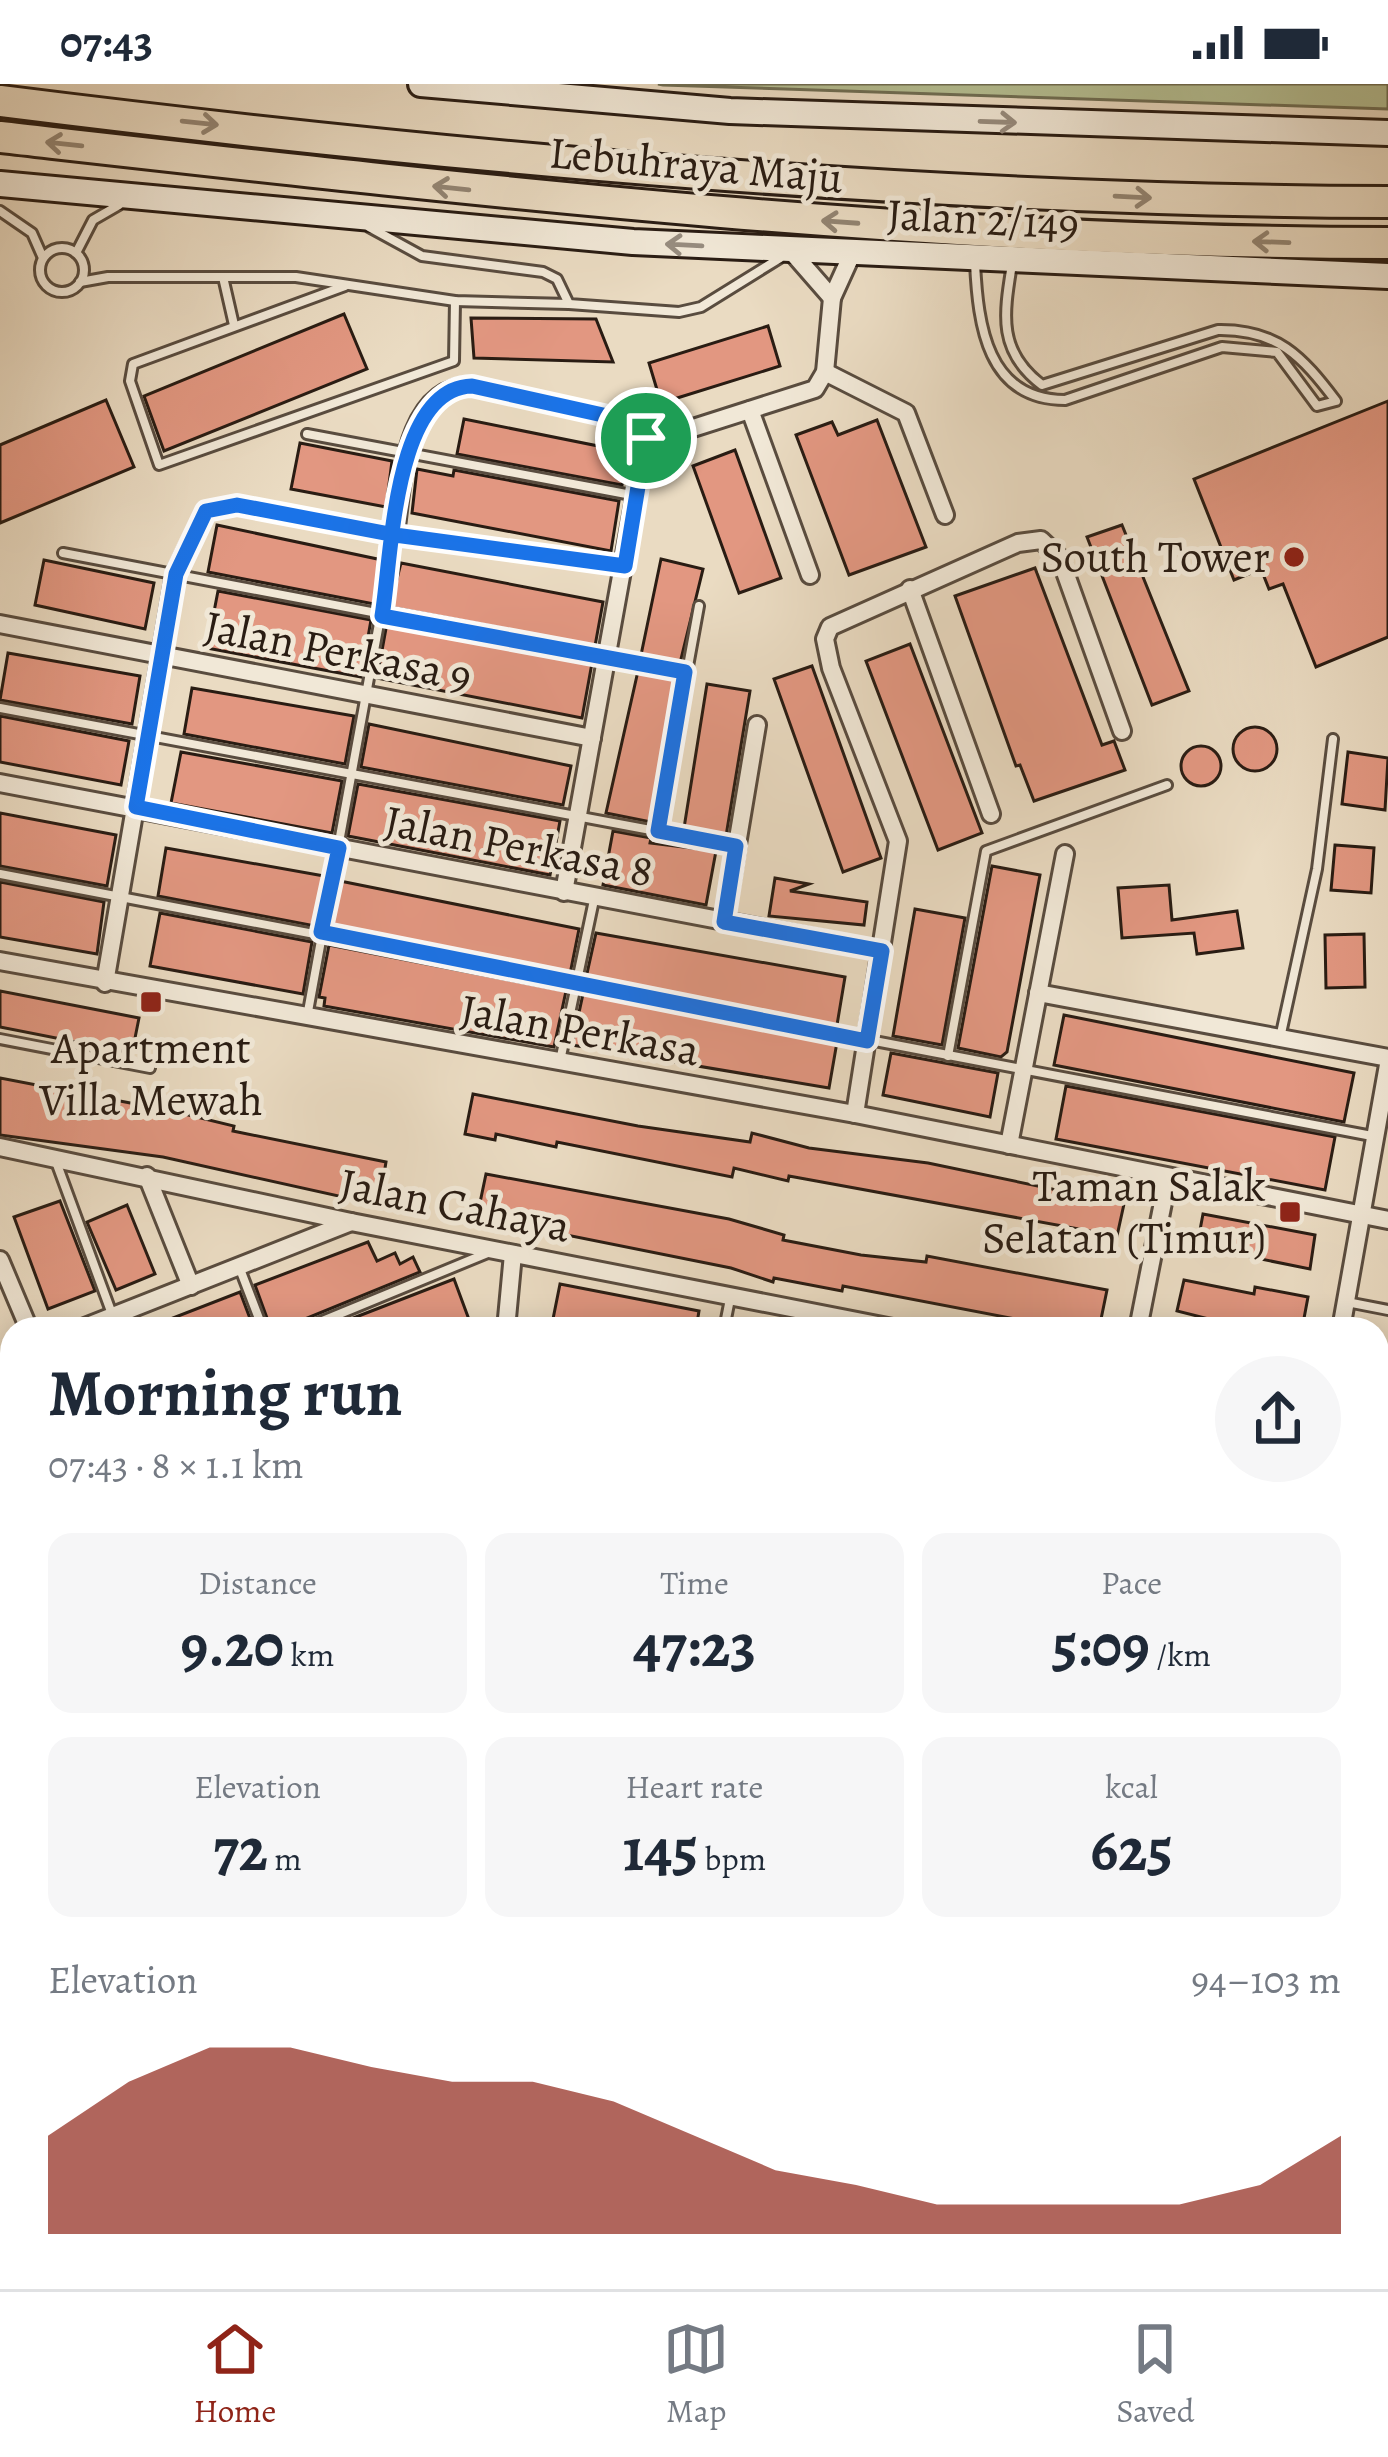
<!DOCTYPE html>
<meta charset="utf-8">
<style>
:root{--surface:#fff;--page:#f6f6f7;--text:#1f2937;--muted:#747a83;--line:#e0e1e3;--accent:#8f2418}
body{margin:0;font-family:Alegreya,serif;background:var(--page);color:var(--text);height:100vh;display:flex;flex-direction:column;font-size:45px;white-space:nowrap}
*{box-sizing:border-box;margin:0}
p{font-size:39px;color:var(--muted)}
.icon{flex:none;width:66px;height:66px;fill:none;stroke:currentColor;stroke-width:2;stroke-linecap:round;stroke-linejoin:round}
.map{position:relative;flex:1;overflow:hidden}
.details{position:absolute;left:0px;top:1233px;width:1389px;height:972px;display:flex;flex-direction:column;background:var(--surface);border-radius:36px 36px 0 0;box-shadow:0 6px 30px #0003}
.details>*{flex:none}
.pin{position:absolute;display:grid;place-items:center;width:102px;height:102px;color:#fff;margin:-51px;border:6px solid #fff;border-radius:50%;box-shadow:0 3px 12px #0007}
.round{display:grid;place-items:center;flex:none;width:126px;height:126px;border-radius:63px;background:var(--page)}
.overview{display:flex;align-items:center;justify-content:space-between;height:204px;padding:0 48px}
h1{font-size:66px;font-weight:600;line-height:90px}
.figures{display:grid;grid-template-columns:repeat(3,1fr);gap:18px;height:204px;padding:12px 48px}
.figures div{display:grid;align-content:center;border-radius:24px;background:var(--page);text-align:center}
.figures b{font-size:60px;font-weight:600}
.figures small{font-size:33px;font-weight:400}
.figures p{font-size:33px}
.chart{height:336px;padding:24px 48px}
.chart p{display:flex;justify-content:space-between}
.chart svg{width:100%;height:216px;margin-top:12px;fill:var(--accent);opacity:.7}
.status{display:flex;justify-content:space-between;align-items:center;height:84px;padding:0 60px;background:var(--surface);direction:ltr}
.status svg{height:33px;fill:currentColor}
.tabs{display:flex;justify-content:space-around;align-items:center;height:168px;border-top:3px solid var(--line);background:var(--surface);font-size:33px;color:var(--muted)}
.tabs a{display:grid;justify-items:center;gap:6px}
.tabs .on{color:var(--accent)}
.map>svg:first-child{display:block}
.green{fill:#b5c094;stroke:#6f6e54;stroke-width:3}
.building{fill:#e29781;stroke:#291c13;stroke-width:3}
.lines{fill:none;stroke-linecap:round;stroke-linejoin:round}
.lane-casing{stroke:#594c3f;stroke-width:14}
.street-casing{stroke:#594c3f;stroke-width:22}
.secondary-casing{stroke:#291c13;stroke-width:30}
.highway-casing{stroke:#291c13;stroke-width:36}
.path{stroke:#291c13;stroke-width:3;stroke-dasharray:9 6;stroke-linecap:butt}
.lane{stroke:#f1e8d7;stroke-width:8}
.street{stroke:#f1e8d7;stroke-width:16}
.secondary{stroke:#f1e8d7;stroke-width:24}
.highway{stroke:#eadbc2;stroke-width:30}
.oneway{stroke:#978c7f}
.oneway2{stroke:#938573}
.route-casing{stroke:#fff;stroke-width:24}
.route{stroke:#1a73e8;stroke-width:15}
.poi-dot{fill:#8f2418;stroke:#f1e8d7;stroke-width:4.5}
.labels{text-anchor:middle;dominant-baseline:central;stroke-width:10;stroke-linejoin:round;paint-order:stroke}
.street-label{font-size:45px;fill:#291c13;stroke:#f1e8d7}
.poi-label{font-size:45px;fill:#291c13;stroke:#f1e8d7;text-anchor:end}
</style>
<div class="status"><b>07:43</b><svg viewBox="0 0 49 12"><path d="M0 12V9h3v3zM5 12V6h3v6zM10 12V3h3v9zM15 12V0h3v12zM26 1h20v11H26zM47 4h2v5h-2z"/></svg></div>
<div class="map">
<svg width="1388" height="2205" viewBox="0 0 1388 2205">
<rect width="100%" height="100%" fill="#eadbc2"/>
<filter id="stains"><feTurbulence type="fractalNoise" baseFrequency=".00167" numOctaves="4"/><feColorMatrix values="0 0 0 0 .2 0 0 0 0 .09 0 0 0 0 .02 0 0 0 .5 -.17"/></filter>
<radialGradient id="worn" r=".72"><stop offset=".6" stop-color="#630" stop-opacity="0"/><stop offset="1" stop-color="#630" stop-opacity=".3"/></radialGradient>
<g class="green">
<polygon points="658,0 1388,0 1388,25 663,1"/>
<polygon points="325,2193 711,2193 719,2205 329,2205"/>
</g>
<g class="building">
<polygon points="344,230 367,285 164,367 144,312"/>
<polygon points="471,234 596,235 613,278 474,274"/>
<polygon points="768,242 780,282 661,319 649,279"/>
<polygon points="106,316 134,383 0,439 0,361"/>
<polygon points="1388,317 1388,553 1316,583 1283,500 1269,505 1261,485 1234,496 1194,395"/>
<polygon points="464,335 628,368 622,401 457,370"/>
<polygon points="877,336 926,463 849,491 796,351 832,338 838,351"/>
<polygon points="300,359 392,377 386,423 291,405"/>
<polygon points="735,366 781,494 739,509 693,382"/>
<polygon points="417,385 453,392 454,386 619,417 611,467 412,429"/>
<polygon points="217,441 382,476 374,520 208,488"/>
<polygon points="1122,441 1189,607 1152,621 1087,453"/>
<polygon points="661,475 703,485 680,579 641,571"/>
<polygon points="44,476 154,499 145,545 35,521"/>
<polygon points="401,479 603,518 595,562 390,523"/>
<polygon points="1035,484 1102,661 1114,657 1125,686 1034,717 1020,681 1016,682 955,512"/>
<polygon points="218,507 371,536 361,593 207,564"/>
<polygon points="387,539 592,579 582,634 377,594"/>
<polygon points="910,560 982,749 938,766 866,577"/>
<polygon points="8,569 140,592 132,640 0,616"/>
<polygon points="812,582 881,774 843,788 774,595"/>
<polygon points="638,587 677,595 651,738 606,729"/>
<polygon points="707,600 750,607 726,752 684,744"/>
<polygon points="192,604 354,632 345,680 184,650"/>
<polygon points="0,632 129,657 121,701 0,678"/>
<polygon points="369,640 571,682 563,721 361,683"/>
<circle cx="1255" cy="665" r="22"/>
<circle cx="1201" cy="682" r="20"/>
<polygon points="181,668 342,697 332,749 171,719"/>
<polygon points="1348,668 1388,674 1385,726 1342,720"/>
<polygon points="358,700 560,737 550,791 348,752"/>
<polygon points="0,729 116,751 107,802 0,782"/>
<polygon points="613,747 651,754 650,759 716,767 706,821 603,801"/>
<polygon points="1335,761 1374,764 1371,809 1331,806"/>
<polygon points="166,764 324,792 315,842 158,812"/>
<polygon points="992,782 1040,791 1007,968 1001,973 958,964"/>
<polygon points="775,794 809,800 790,807 867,818 864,841 769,832"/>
<polygon points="340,797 579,845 570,890 332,845"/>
<polygon points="0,798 104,818 97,870 0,853"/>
<polygon points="1169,801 1172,836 1237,827 1243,864 1197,870 1194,849 1122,854 1118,804"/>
<polygon points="915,825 965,834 942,961 893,952"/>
<polygon points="160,829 312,858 303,910 150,882"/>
<polygon points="596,849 845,893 837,941 586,894"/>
<polygon points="1364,850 1365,903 1326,904 1325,851"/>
<polygon points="329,861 566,907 554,963 324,922 325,914 319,913"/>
<polygon points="0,907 139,934 132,969 0,943"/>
<polygon points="583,910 837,958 829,1004 572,961"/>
<polygon points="1064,931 1354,989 1344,1038 1054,981"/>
<polygon points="891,969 998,989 990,1033 883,1011"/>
<polygon points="0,994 172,1027 234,1042 233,1047 386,1078 379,1121 163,1073 0,1051"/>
<polygon points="1066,1002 1335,1053 1325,1106 1056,1055"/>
<polygon points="473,1010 638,1042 750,1058 752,1049 809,1064 928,1079 1124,1120 1117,1152 789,1092 788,1097 734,1084 732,1093 557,1058 556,1063 496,1050 495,1056 465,1050"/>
<polygon points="486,1090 729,1135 784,1151 783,1156 861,1171 926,1178 927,1172 1107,1206 1099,1245 1036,1239 843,1202 842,1207 774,1194 773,1198 731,1184 477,1133"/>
<polygon points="60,1117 95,1207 48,1225 14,1133"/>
<polygon points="127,1121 155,1190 116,1206 87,1138"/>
<polygon points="1203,1130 1315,1151 1310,1185 1197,1162"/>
<polygon points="368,1158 377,1177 395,1169 400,1180 413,1173 420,1188 300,1237 295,1245 271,1245 255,1201"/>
<polygon points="454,1195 471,1241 462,1245 325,1245"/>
<polygon points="1184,1196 1254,1210 1255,1203 1308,1213 1302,1245 1248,1245 1177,1227"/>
<polygon points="560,1200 699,1227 696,1245 551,1245"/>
<polygon points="240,1208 254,1245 147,1245 147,1244"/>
</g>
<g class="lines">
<defs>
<g id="lane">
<polyline points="0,127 32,149 43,174"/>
<polyline points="369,143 422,172 543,188 557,195 569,220 679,228 701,223 780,174"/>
<circle cx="62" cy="186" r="22"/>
<polyline points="76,169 93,136 119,121"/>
<path d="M 975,179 C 978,241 987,316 1065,316 L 1222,263 L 1277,268 L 1317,322 L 1336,317 C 1302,272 1277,245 1218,246 L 1042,301 C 997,267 1004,230 1012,180"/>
<polyline points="223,193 234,241"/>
<polyline points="80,198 108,193 296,193 455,217 569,220"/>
<polyline points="345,202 133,280 130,297 159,381 454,277 455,217"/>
<polyline points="307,350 637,412"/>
<polyline points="63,469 685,588"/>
<polyline points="0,624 736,762"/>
<polyline points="658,747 699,522"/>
<polyline points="0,790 1372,1052"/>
<polyline points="307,933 395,452"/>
<polyline points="1280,954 1317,785 1333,655"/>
<polyline points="0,955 150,984"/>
<polyline points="948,972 986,767 1167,701"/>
<polyline points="560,977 594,816"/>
<polyline points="55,1075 112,1230"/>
<polyline points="240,1185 263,1245"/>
<polyline points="1347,1218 1388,1226"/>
<polyline points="303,1245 490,1168"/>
<polyline points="724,1245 731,1210"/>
<polyline points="1377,1388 1388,1390"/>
<polyline points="1341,2193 1343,2205"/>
<polyline points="1363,2205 1388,2199"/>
</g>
<g id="street">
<polyline points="791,167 832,214 852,170"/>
<polyline points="825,288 906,329 945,431"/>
<polyline points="750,326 810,491"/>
<path d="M 395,451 C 402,402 403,303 472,302 L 630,337 L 646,354 L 668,352 L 815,305 L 825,288 L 832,214"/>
<polyline points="910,505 991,730"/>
<polyline points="0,540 592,654"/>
<polyline points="0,699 882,867"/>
<polyline points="564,808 646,354"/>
<polyline points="724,838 757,641"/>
<polyline points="0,877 855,1030 1388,1136"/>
<polyline points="105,899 175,490 206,427 237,421 395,451 625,482"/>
<polyline points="1038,909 1388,974"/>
<polyline points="855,1030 898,757 831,584 825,555 830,543 1018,459 1041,456 1060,474 1122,647"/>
<polyline points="1009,1061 1065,770"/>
<polyline points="0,1063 351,1138 898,1245"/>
<polyline points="147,1092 191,1202"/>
<polyline points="0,1176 29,1245"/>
<polyline points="80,1245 351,1138"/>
<polyline points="506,1245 513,1170"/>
<polyline points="1138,1245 1168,1093"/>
<polyline points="1341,1245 1388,981"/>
<polyline points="1377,1303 1388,1306"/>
<polyline points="1377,1466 1388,1468"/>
<polyline points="0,1691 12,1723"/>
<polyline points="1377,1839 1388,1878"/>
<polyline points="0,1919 12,1915"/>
<polyline points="1377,2154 1388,2151"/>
<polyline points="190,2193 195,2205"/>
</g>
<g id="secondary">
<polyline points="421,0 730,27 1388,49"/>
<polyline points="0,100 633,158 1388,192"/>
</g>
<g id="highway">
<path d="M 0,17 C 460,75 925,116 1388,118"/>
<path d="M 0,53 C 462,105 923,159 1388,159"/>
</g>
</defs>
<use href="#lane" class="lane-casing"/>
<use href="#street" class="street-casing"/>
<use href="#secondary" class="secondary-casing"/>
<use href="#highway" class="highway-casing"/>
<polyline class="path" points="1181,2205 1250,2193"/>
<use href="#lane" class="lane"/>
<use href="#street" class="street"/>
<use href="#secondary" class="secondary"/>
<use href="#highway" class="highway"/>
</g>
<defs><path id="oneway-shaft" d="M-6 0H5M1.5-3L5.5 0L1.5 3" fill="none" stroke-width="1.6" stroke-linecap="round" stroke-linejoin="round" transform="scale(3)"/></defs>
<g class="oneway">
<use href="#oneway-shaft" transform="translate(998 38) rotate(2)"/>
<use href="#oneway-shaft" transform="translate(684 161) rotate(-177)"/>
</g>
<g class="oneway2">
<use href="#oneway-shaft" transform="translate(200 39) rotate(6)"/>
<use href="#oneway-shaft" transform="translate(64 60) rotate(-174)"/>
<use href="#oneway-shaft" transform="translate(451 104) rotate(-174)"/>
<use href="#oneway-shaft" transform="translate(1133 113) rotate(3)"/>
<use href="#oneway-shaft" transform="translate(840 138) rotate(-176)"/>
<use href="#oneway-shaft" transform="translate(1271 158) rotate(-178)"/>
</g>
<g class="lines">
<defs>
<path id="route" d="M 646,354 L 625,482 L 395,451 L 237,421 L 206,427 L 176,490 L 136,723 L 339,764 L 321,848 L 867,957 L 882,867 L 724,838 L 736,762 L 658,747 L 685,588 L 382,532 C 392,473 393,304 472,302 L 630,337 L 646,354"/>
</defs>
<use href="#route" class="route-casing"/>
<use href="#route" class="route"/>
</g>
<g class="poi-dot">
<circle cx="1294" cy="473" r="12"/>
<rect x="139" y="906" width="24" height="24" rx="6"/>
<rect x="1278" y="1116" width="24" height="24" rx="6"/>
</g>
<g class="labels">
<g class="street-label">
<text transform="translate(696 81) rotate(5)">Lebuhraya Maju</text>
<text transform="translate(983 135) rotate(3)">Jalan 2/149</text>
<text transform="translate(338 567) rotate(11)">Jalan Perkasa 9</text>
<text transform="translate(519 762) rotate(11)">Jalan Perkasa 8</text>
<text transform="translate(580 946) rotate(10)">Jalan Perkasa</text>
<text transform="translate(455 1121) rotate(11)">Jalan Cahaya</text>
</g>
<g class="poi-label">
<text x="1270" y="473">South Tower</text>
<text x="151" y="964" text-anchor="middle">Apartment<tspan x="151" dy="52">Villa Mewah</tspan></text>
<text x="1266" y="1102">Taman Salak<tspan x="1266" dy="52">Selatan (Timur)</tspan></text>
</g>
</g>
<rect width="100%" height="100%" filter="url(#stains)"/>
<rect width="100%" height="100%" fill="url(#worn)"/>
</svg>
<div class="pin" style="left:646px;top:354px;background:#1e9e55"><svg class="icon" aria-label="arrive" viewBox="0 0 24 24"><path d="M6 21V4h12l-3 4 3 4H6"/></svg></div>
<section class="details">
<div class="overview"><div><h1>Morning run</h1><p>07:43 · 8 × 1.1 km</p></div><a class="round"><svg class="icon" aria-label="share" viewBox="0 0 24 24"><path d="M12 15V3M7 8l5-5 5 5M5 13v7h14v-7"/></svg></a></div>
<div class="figures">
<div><p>Distance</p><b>9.20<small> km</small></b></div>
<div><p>Time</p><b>47:23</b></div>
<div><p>Pace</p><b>5:09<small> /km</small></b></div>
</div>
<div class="figures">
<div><p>Elevation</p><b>72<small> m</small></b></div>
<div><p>Heart rate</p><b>145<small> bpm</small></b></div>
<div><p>kcal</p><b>625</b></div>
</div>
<div class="chart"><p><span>Elevation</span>94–103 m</p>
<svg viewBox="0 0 160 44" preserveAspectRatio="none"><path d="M0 44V24L10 13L20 6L30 6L40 10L50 13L60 13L70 17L80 24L90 31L100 34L110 38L120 38L130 38L140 38L150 34L160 24V44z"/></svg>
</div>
</section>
</div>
<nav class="tabs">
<a class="on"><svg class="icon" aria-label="home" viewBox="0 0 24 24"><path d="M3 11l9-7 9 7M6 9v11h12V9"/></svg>Home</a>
<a><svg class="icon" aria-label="map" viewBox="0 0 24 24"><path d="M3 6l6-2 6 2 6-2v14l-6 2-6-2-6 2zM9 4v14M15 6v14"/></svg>Map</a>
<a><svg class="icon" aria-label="saved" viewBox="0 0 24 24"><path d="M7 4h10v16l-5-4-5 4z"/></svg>Saved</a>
</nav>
